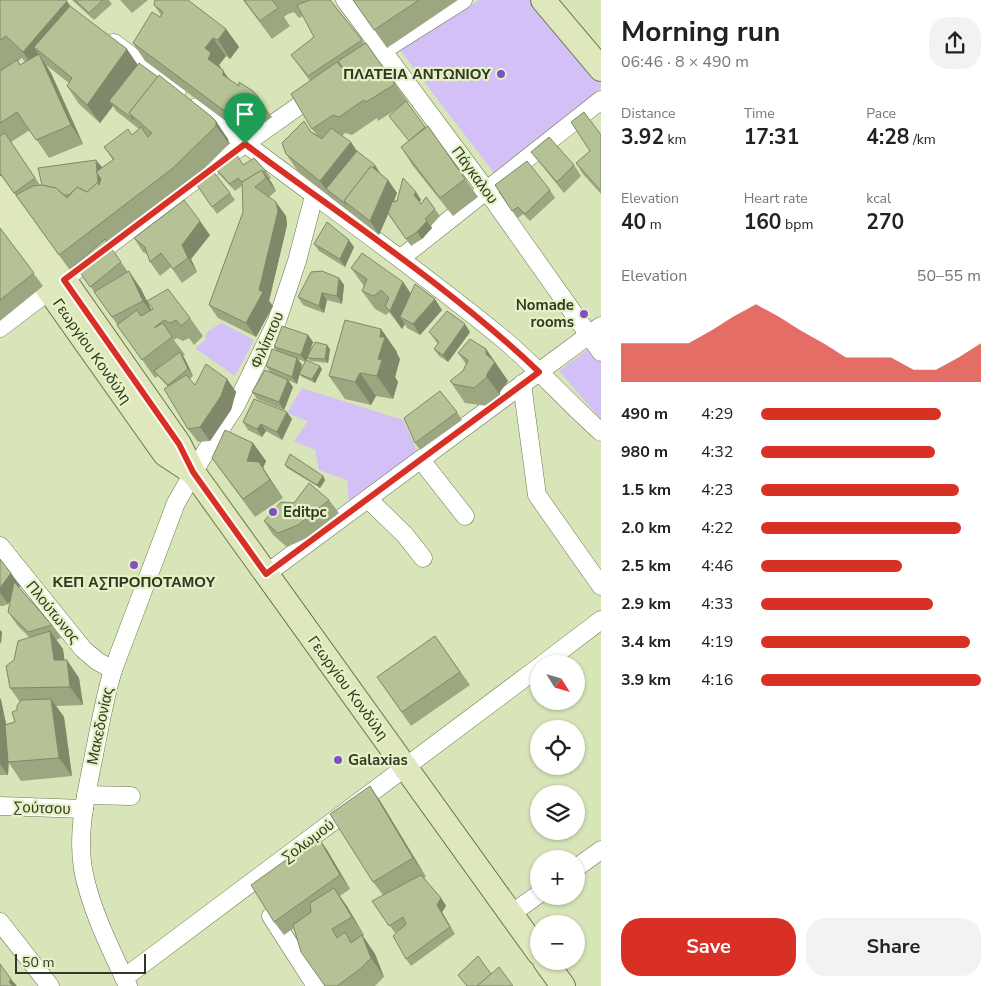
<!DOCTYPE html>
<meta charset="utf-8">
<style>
:root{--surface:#fff;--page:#f2f2f2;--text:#222;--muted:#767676;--accent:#d93025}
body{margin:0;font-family:"Nunito Sans",sans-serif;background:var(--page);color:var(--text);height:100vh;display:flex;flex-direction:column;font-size:19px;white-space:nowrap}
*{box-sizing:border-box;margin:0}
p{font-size:16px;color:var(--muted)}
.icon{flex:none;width:28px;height:28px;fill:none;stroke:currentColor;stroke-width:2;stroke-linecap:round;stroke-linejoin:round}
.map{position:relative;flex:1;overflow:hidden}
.details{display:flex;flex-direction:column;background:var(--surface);width:400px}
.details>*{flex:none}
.needle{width:32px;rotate:127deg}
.tools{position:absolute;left:530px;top:655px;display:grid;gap:10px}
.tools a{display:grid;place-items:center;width:55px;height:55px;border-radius:50%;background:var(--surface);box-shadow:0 1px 4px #0004;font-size:25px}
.scale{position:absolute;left:15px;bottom:12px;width:131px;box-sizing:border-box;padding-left:5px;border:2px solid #333826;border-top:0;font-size:14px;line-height:18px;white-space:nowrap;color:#333826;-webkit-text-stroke:4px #e5f2c5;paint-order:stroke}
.pin{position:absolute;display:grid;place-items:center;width:42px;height:42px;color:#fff;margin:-51px -21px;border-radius:50% 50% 50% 0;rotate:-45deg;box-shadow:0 0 5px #0007}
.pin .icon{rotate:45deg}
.round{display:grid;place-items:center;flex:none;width:52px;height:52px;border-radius:20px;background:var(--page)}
.summary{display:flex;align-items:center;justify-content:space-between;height:85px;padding:0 20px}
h1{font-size:28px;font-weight:700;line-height:38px}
.figures{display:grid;grid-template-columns:repeat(3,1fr);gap:8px;height:85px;padding:5px 20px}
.figures div{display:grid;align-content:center}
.figures b{font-size:21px;font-weight:700}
.figures small{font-size:14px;font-weight:400}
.figures p{font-size:14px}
.chart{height:140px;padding:10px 20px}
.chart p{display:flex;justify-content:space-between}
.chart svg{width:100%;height:90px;margin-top:5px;fill:var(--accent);opacity:.7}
.cta{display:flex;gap:10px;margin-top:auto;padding:10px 20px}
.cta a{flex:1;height:58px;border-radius:20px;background:var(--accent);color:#fff;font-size:20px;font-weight:700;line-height:58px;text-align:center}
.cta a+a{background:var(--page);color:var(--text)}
ul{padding:0 20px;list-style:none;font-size:16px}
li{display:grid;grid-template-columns:80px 60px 1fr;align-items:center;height:38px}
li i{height:12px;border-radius:6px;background:var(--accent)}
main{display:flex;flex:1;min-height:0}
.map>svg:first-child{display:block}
.green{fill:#d3c0f6}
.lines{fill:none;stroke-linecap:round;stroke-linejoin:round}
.street-casing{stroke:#6b764d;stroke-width:19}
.secondary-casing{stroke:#6b764d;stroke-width:26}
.street{stroke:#fff;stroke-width:18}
.secondary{stroke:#dfe7bc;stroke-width:24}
.wall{fill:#9ca781;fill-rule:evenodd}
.shaded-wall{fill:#7f8869}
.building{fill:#b5c296;stroke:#7f8869}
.route-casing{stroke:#fff;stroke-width:10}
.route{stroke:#d93025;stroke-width:6}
.poi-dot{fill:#824ec6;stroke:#e5f2c5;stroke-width:2}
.labels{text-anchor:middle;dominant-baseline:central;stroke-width:4.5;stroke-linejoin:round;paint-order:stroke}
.poi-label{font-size:15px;font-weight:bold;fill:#333826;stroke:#e5f2c5;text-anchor:end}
.street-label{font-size:15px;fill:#333826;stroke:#e5f2c5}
</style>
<main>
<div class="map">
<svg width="601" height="986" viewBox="0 0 601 986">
<rect width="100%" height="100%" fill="#d8e5b8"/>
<g class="green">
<polygon points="479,0 531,0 601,84 601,88 494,173 400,50"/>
<polygon points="222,323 254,340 235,376 195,348 206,340 205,336 208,331"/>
<polygon points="591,347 601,361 601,419 559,371"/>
<polygon points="302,388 403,420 419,455 349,503 347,480 319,470 315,450 294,441 308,421 287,413"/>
</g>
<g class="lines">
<defs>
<g id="street">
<polyline points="345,0 487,191 601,352"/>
<polyline points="114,43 177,91"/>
<polyline points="355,68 463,0"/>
<path d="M 197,107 C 298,185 403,257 502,338 C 537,367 567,402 601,432"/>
<polyline points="401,258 601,100"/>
<polyline points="0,328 212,167 317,93"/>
<polyline points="522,384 537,495 601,586"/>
<polyline points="421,460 465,516"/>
<polyline points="368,499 405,535 423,558"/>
<polyline points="0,546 83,649 97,661 113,670"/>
<polyline points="266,574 601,326"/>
<polyline points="543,664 601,620"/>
<polyline points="86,795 131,796"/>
<polyline points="0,806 84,809"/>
<polyline points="576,868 601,850"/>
<polyline points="511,914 539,894"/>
<polyline points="271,916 316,986"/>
<polyline points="0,922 50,986"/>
<polyline points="124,978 539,667"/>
<path d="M 128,986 C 111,950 90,908 83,869 C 77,832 86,796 93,760 C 99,730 104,700 113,670 L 176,503 L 203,456 L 236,405 L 277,321 L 297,261 L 314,196"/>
</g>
<g id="secondary">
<polyline points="543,0 601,69"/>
<polyline points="0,188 179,444 193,472 539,953"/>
<polyline points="0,221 165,454 192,472"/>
<polyline points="545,961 563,986"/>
</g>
</defs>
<use href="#street" class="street-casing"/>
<use href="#secondary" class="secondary-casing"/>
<use href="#street" class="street"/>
<use href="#secondary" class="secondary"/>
</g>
<g class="wall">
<path d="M 0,0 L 70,6 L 138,65 L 158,77 L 212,117 L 228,139 L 229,144 L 186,187 L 109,245 L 128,272 L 141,289 L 151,310 L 153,309 L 147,301 L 190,318 L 203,336 L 194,345 L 189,338 L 183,341 L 177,338 L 174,340 L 185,355 L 183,356 L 193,376 L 190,379 L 195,385 L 227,379 L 236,392 L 231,410 L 210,441 L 198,442 L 188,429 L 168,387 L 158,376 L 155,378 L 78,269 L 72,273 L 0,174 ZM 22,58 L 25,62 L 21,65 L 18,61 ZM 46,65 L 69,83 L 67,86 L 79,104 L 100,123 L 113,106 L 116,111 L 139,129 L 132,135 L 104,147 L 113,160 L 102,168 L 102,167 L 40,185 L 11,142 L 30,130 L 49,158 L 83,144 L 51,73 Z"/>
<polygon points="72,0 109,0 112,4 94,20"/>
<polygon points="120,0 148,0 132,13"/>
<polygon points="243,0 330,0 365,44 366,43 408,102 407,103 425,128 428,126 478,197 453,216 413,166 401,147 409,141 397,109 378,121 377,118 352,135 345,133 342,136 381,175 388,180 397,193 394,201 416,192 421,200 419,202 421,204 426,197 440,216 431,226 432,228 422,239 411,246 388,214 379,235 299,173 286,154 312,132 317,135 312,129 310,81 291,55 314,37 303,16 299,18 294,12 288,14 284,17 290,26 272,39"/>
<polygon points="353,0 458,0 387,48"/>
<polygon points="154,5 226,29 239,47 230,59 226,56 219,65 229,79 259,98 272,117 246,136 145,61 133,43 161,15"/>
<polygon points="601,135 601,194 583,174 576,163 590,151"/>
<polygon points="531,152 574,165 581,176 564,193 539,162"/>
<polygon points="244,165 266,171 271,178 269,179 276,191 269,197 286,216 287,225 269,301 273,306 256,337 218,318 209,305 243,212 243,185 235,191 219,174 214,167"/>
<polygon points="195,182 230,193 235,200 217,214"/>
<polygon points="495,185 550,190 555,198 530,221 523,214 518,218"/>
<polygon points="0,228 43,286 0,321"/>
<polygon points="210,235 191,259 197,272 182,283 171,267 160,276 150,262 148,255 143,252 134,238"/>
<polygon points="314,244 354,247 345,267 319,251"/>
<polygon points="351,268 403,282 411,294 442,310 420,335 407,328 405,324 402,329 389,312 386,315 375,309 362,291 364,286"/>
<polygon points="339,278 344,285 342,304 327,300 324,313 303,305 298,297"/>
<polygon points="381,329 397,352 397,354 400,359 395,377 398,382 393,399 376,396 371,405 345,399 329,376"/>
<polygon points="429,332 470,332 448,362 439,356 434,349 438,344"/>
<path d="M 308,335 L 313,342 L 308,356 L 330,349 L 328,363 L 310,361 L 308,358 L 307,360 L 322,369 L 315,383 L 302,377 L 299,374 L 297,384 L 271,373 L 266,366 L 277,351 L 274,347 ZM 298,359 L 305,362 L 300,373 L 302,365 Z"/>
<polygon points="486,349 508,381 500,392 500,395 487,406 465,403 450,381 463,371 466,364 458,353"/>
<polygon points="288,380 293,387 284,410 257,399 252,392"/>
<polygon points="457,412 462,420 420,450 415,443"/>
<polygon points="292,419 282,440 266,431 262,437 248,430 243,422"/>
<polygon points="253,443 266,461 263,468 283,498 255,517 212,458"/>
<polygon points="285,465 323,476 325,480 320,488 287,468"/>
<polygon points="329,500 339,513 307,538 287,547 273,535 264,521 294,503"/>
<polygon points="0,559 20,586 19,588 52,625 61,638 56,640 63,649 64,660 79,678 83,705 56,706 64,717 72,776 21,781 9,763 8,775 0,775 0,698 1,700 6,724 15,722 17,710 20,702 10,688 14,660 29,637 18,626 8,612 11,599 8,604 3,606 0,606"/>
<polygon points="435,636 470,685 411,726 377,677"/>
<polygon points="370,786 382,804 426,877 424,878 441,898 446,906 442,912 455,934 411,966 406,959 399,930 395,933 372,901 383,895 373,882"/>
<polygon points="318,837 327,850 350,889 340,896 364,935 363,936 375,954 384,977 375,986 325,986 294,928 284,935 274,922"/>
</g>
<g class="shaded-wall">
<polygon points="67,1 82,24 34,47 51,73 83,144 71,125 38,75 23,52"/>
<polygon points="226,29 239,47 230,59 218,40"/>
<polygon points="213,38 226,56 219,65 235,88 208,59 205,48"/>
<polygon points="127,49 140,68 109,101 113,106 100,123 87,105"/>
<polygon points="216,121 228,139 229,144 216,126"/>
<polygon points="351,142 363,160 326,189 333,199 320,181"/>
<polygon points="96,160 102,167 103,190 99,194"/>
<polygon points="375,165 382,176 347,203"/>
<polygon points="262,170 272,183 276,191 266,178"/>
<polygon points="388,180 397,193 379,235 370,221"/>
<polygon points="416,192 421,200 419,202 414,195"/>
<polygon points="276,202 286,216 287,225 269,301 273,306 256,337 246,323 259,290"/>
<polygon points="200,221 210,235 191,259 197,272 188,258 182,245"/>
<polygon points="427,221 432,228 422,239 417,232"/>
<polygon points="105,239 133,279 129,271 141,289 156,319 143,301 133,279"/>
<polygon points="349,240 354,247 345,267 340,259"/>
<polygon points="339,278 344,285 342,304 337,296"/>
<polygon points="403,282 416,301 400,317 405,324 402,329 390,311"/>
<polygon points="322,293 327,300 324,313 319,306"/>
<polygon points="435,299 442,310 420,335 413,324"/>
<polygon points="465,324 470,332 448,362 443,355"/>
<polygon points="381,329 397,352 397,354 400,359 395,377 398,382 393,399 377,376 378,359"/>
<polygon points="308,335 313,342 306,362 301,355"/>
<polygon points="327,345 330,349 328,363 325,359"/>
<polygon points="486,349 508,381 500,392 500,395 487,377"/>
<polygon points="180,352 185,359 193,376 188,369"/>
<polygon points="297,358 302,365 297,384 292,377"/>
<polygon points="320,366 322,369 315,383 312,379"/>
<polygon points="360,373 376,396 371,405 355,382"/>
<polygon points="227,379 236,392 231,410 210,441 200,427"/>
<polygon points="288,380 293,387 284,410 279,402"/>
<polygon points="287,412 292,419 282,440 277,432"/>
<polygon points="261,424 266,431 262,437 257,429"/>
<polygon points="253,443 266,461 263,468 283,498 270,480 247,461"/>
<polygon points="323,476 325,480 320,488 317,485"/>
<polygon points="11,573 20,586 8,604 0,593 0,588"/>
<polygon points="0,630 2,632 1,644 0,642"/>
<polygon points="50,631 63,649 67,678 54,660"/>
<polygon points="67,660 79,678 83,705 70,687"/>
<polygon points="0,698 1,700 9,738 8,775 0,764"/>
<polygon points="51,699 64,717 72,776 59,758"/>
<polygon points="370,786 382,804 426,877 413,858"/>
<polygon points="318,837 327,850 350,889 340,875"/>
<polygon points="334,888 347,906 364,935 352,917"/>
<polygon points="441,898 446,906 442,912 455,934 437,905"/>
<polygon points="362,935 375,954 384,977 371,958"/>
<polygon points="11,979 17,986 12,986 9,982"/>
</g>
<g class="building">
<polygon points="0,0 65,0 67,1 23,52 6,36 0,40"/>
<polygon points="75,0 103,0 89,13"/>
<polygon points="155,0 188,0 226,29 218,40 213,38 205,48 211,53 208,59 223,70 223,75 239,86 239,82 253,91 259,98 234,118 133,43 152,12 160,17 163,12 154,5"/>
<polygon points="244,0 272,0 278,8 260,21"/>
<polygon points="310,0 330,0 362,40 308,76 291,55 314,37 297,5"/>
<polygon points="353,0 419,0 374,30"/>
<polygon points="70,6 127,49 87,105 67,86 72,78 34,47"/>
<polygon points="366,43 395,84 366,102 364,100 339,117 333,115 312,129 291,94 337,62 348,75 338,61"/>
<polygon points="39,54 71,125 36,140 17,112 0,123 0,71 17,60 20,65"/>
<polygon points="139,63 158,77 129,113 134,120 109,101"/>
<polygon points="159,75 212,117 216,121 216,126 173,168 59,255 16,195 33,186 42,185 56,188 67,198 77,187 87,192 98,182 99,185 101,179 96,172 114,159 104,147 128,129 132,135 141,127 148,137 152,133 129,113"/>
<polygon points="406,101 425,127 409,141 389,116"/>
<polygon points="584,112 601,135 601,191 576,163 590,151 571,122"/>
<polygon points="304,121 311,132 322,139 331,128 351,142 320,181 286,154 282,143"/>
<polygon points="428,126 465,179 440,198 401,147"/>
<polygon points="5,133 35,178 14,193 0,173 0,136"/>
<polygon points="549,137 574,165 557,182 531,152"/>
<polygon points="357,151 375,165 373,168 371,166 344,201 346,204 326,189"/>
<polygon points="235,152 243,165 254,158 266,171 263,172 262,170 242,182 238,178 230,184 214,167"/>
<polygon points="96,160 97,171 96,172 97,173 98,182 87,192 77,187 69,195 64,195 56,188 42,185 38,168"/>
<polygon points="527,161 550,190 525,214 518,207 512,211 495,185"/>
<polygon points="371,166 388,180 370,221 344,201"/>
<polygon points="212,170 230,193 212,207 195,182"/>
<polygon points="262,170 266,178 255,187 276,202 278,211 259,290 263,292 246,323 209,305 243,212 242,182"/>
<polygon points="403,178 416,192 414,195 421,204 426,197 435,209 425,219 427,221 417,232 406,239 388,213 392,202 397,201"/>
<polygon points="184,200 200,221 182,245 188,258 173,269 161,253 150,262 145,247 134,238"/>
<polygon points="327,222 349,240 340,259 314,244"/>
<polygon points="0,228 34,273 0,300"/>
<polygon points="105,239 121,262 90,287 75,265"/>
<polygon points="362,253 403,282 390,311 385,306 389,298 381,290 374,296 362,291 367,279 351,268"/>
<polygon points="129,271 143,301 112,317 94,292"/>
<polygon points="322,271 339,278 337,296 322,293 319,306 298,297 311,272"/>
<polygon points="415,284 435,299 413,324 400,317"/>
<polygon points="168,289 190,318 181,326 176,320 170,323 164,320 154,328 163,323 172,337 142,360 117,325 137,310 141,316 153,309 147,301"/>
<polygon points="447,311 465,324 443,355 434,349 439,342 429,332"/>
<polygon points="345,320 381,329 380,337 385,337 378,359 382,360 377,376 360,373 355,382 329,376"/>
<polygon points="282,326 308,335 301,355 274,347"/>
<polygon points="470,339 486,349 486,354 495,362 487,374 487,377 474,388 453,384 450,381 463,371 468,360 458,353"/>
<polygon points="315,342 327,345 325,359 307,358"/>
<polygon points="272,349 297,358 292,377 266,366"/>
<polygon points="180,352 188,369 168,385 154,371"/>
<polygon points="306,360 320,366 312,379 299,374"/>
<polygon points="206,364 227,379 221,396 200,427 188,429 164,389 186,375 195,385"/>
<polygon points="265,370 288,380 279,402 252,392"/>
<polygon points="440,391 457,412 415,443 404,418"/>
<polygon points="254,399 287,412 277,432 261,424 257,429 243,422"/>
<polygon points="225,430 253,443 247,461 259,462 270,480 243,499 212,458"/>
<polygon points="290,454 323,476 317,485 285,465"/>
<polygon points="309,483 329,500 298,525 278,533 264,521 281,502 294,503"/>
<polygon points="0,559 11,573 0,588"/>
<polygon points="14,582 52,625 28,632 8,612"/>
<polygon points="50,631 54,660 67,660 70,687 10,688 6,666 14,660 18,641"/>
<polygon points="435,636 460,672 402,712 377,677"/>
<polygon points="51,699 59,758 8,762 5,725 15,722 12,712 17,710 17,706 21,700"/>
<polygon points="370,786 413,858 373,882 330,814"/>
<polygon points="318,837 340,875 274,922 251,885"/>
<polygon points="421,875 441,898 437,905 450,927 406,959 393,936 406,924 403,917 389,926 372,901"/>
<polygon points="334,888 352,917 332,929 337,938 345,932 351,943 362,935 371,958 360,969 337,986 325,986 301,952 293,925 311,912 310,903"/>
<polygon points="478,956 491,974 477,986 467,986 458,975"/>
<polygon points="0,964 11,979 9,982 13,986 0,986"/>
<polygon points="499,967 513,986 477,986"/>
</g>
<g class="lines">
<defs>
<path id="route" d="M 245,144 C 344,218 449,286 539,372 L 266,574 L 193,472 L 179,444 L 64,280 Z"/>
</defs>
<use href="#route" class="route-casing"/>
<use href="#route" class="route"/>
</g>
<g class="poi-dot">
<circle cx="501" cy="74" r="5"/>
<circle cx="584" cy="314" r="5"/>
<circle cx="273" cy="512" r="5"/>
<circle cx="134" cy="565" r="5"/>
<circle cx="338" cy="760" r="5"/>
</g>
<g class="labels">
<g class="poi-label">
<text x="491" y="74">ΠΛΑΤΕΙΑ ΑΝΤΩΝΙΟΥ</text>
<text x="574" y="305">Nomade<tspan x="574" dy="17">rooms</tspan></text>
<text x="283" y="512" text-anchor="start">Editpc</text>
<text x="134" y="582" text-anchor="middle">ΚΕΠ ΑΣΠΡΟΠΟΤΑΜΟΥ</text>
<text x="348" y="760" text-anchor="start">Galaxias</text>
</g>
<g class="street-label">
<text transform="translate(475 175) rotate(54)">Πάγκαλου</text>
<text transform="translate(267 340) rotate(-66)">Φιλίππου</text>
<text transform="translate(92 351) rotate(55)">Γεωργίου Κονδύλη</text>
<text transform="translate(53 612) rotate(51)">Πλούτωνος</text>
<text transform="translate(348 688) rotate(54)">Γεωργίου Κονδύλη</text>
<text transform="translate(100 726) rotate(-78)">Μακεδονίας</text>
<text transform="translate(42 808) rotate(2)">Σούτσου</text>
<text transform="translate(308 841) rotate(-37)">Σολωμού</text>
</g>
</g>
</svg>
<div class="tools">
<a><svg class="needle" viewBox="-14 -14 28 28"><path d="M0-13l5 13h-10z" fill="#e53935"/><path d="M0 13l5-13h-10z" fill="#767676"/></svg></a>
<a><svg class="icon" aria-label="locate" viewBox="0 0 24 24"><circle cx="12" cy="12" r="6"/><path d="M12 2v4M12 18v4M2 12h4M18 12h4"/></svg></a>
<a><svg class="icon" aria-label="layers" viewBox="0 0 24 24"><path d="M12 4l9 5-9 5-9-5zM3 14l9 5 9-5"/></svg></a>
<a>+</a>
<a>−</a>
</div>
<div class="scale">50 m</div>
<div class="pin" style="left:245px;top:144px;background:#1e9e55"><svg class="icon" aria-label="arrive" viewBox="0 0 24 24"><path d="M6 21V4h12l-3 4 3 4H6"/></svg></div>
</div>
<section class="details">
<div class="summary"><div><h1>Morning run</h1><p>06:46 · 8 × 490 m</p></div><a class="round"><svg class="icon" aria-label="share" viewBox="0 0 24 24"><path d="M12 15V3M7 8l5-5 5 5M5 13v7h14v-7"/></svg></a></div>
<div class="figures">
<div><p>Distance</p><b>3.92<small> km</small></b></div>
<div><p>Time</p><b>17:31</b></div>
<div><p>Pace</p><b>4:28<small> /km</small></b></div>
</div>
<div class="figures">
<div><p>Elevation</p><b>40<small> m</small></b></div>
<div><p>Heart rate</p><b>160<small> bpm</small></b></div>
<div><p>kcal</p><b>270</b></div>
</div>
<div class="chart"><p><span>Elevation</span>50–55 m</p>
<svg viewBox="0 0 160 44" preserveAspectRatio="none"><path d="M0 44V25L10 25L20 25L30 25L40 19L50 12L60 6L70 12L80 19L90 25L100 32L110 32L120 32L130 38L140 38L150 32L160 25V44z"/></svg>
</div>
<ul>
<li><b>490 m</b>4:29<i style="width:82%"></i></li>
<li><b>980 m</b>4:32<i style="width:79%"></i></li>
<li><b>1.5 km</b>4:23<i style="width:90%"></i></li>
<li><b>2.0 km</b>4:22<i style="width:91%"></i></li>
<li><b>2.5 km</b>4:46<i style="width:64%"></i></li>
<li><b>2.9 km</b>4:33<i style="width:78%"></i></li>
<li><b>3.4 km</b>4:19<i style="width:95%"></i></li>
<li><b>3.9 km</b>4:16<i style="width:100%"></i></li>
</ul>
<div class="cta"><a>Save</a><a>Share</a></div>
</section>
</main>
